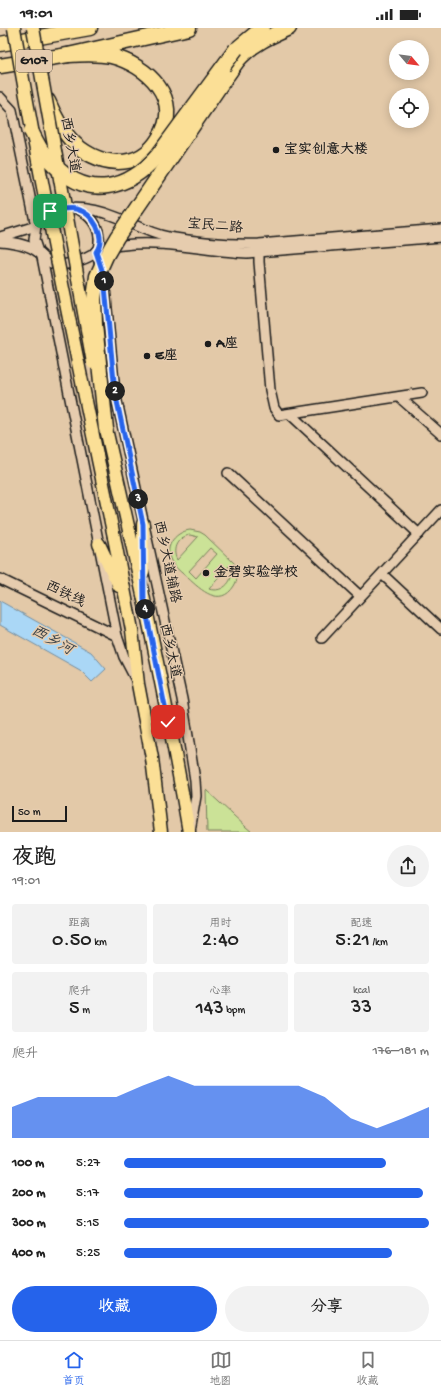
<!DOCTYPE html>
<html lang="zh">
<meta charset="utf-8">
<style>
:root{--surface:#fff;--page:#f2f2f2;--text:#222;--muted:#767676;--line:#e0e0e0;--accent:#2563eb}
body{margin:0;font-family:"Gochi Hand","LXGW WenKai TC",sans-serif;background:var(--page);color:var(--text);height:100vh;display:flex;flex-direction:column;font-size:15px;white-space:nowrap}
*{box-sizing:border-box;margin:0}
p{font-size:13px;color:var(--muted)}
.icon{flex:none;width:22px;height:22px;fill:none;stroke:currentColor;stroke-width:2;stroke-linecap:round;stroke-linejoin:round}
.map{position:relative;height:804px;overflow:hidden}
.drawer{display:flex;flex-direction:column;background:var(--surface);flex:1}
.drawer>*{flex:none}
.needle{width:26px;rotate:119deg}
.buttons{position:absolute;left:389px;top:12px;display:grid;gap:8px}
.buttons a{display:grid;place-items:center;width:40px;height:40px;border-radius:50%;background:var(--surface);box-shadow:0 2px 10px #0003;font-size:20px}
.scale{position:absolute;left:12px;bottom:10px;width:55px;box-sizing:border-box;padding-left:4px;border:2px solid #1c1c1c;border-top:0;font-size:11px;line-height:14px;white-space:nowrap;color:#1c1c1c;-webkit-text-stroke:3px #e6ccae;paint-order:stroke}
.pin{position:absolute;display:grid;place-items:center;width:34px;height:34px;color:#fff;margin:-17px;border-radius:8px;box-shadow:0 2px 6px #0006}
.km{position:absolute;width:20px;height:20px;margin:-10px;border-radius:50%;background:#222;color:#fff;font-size:11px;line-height:20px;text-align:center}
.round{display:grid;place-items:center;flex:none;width:42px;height:42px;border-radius:21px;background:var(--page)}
.headline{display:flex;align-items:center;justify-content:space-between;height:68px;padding:0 12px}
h1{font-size:22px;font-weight:600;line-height:30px}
.figures{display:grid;grid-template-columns:repeat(3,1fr);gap:6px;height:68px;padding:4px 12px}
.figures div{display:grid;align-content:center;border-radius:4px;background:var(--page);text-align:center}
.figures b{font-size:20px;font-weight:600}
.figures small{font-size:11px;font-weight:400}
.figures p{font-size:11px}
.chart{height:112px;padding:8px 12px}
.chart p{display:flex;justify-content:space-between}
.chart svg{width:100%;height:72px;margin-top:4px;fill:var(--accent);opacity:.7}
.primary-button{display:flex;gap:8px;margin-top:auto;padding:8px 12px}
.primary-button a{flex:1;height:46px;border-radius:24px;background:var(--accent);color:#fff;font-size:16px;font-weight:600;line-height:46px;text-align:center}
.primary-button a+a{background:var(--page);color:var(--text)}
ul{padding:0 12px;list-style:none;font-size:13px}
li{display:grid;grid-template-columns:64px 48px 1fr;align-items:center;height:30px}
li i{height:10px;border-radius:5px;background:var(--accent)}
.status{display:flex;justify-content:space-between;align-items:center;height:28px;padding:0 20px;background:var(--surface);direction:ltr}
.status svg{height:11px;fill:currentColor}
.tabs{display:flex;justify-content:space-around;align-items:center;height:56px;border-top:1px solid var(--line);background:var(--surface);font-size:11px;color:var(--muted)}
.tabs a{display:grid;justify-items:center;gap:2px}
.tabs .current{color:var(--accent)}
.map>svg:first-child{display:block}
.green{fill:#cbe297;stroke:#747f5a;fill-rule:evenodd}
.water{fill:#aad7f6;stroke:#718c9f}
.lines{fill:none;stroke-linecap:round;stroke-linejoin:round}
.minor-casing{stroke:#1c1c1c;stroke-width:12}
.major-casing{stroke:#1c1c1c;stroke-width:15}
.highway-casing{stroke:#1c1c1c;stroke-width:17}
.minor{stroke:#e6ccae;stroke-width:9}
.major{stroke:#fbdf96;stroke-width:12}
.highway{stroke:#fbdf96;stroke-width:14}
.major-bridge-casing{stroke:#1c1c1c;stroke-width:15;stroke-linecap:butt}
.highway-bridge-casing{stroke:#1c1c1c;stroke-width:17;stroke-linecap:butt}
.major-bridge{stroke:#fbdf96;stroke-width:12}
.highway-bridge{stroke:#fbdf96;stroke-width:14}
.route-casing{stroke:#fff;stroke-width:8}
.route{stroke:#2563eb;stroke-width:5}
.poi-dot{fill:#1c1c1c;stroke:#e6ccae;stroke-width:1.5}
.labels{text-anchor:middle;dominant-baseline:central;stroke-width:3;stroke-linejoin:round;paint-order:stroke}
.shield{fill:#e6ccae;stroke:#595148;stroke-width:1}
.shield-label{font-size:13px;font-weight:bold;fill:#1c1c1c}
.street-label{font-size:14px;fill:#1c1c1c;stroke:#e6ccae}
.poi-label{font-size:14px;font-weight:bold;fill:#1c1c1c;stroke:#e6ccae;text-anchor:start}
.water-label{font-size:15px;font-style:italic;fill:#384148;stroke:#e6ccae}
</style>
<div class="status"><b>19:01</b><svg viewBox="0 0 49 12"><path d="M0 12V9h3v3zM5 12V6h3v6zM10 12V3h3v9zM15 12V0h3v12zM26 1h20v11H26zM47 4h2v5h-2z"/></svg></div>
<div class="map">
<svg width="441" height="804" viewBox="0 0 441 804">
<rect width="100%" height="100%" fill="#e3c9a8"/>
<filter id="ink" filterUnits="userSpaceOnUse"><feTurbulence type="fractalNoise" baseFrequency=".025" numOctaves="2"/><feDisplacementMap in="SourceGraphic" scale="8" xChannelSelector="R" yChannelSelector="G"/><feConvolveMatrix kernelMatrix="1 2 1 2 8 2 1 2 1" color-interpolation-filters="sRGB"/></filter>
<g filter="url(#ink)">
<g class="green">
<path d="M 190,502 L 200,504 L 205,507 L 234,535 C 238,542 239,550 234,558 C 220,580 201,562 188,550 C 183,546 177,541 173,536 C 162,521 174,504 190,502 ZM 190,507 L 198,509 L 177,532 C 171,520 178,509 190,507 ZM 210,520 L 217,526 L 196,550 L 189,543 ZM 229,538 C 237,551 223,566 209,561 Z"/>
<polygon points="206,762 246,799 252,804 207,804"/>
</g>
<polygon class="water" points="0,573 91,624 106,641 92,654 80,642 0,597"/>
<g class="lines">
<defs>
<g id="minor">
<polyline points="0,69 12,82 36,198 34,212 38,224"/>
<path d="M 80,182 C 95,191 102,204 98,221"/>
<path d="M 0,209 L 36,198 C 41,187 47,184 59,182 C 78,178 99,182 116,189 C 134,196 148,205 168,209 C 197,214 229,217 259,216 L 441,201"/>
<path d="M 0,213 C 12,214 28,216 38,224 C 46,230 48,237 61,237 C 70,236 84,232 92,227 C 95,225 96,222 99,221 C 106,218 116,218 123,217 C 164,212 206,223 247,225 L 441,209"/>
<polyline points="259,219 259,234 270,362 274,380 279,387 422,365"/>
<polyline points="96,223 104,249 115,364 182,671 195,752 196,768 190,803"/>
<polyline points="42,229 117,608 124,629 136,652"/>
<polyline points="399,369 441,406"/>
<polyline points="290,386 419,506"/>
<polyline points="228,445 360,568"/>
<polyline points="382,546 441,601"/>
<polyline points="0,551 117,608"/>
<polyline points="322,610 441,482"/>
</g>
<g id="major">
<path d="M 106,401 C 137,535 166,669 189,804"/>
<polyline points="143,496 143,544"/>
<polyline points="114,509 132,602 138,656 152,730 161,804"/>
<polyline points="99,516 119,558"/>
</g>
<g id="highway">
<polyline points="0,16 90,0"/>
<polyline points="239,19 262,0"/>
<polyline points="0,38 68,27 189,0"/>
<path d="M 226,49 C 231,43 235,35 241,29 C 254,15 271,8 289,0"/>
<path d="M 48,73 C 54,87 60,100 71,112 C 95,138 138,145 159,110 C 184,71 147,37 111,28 C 97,25 82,26 68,27"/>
</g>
</defs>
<use href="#minor" class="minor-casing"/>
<use href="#major" class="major-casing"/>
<use href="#highway" class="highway-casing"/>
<use href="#minor" class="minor"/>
<use href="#major" class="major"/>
<use href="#highway" class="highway"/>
<defs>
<g id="major-bridge">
<path d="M 14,0 C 43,170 79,339 114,509"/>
<polyline points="33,0 93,335"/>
</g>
<g id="highway-bridge">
<path d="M 31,103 C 37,115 43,127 53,136 C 88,172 128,162 158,127 L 236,21"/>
<polyline points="106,401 95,297 94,271 97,248 106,228 117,209 226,49"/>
</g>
</defs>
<use href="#major-bridge" class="major-bridge-casing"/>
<use href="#highway-bridge" class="highway-bridge-casing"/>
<use href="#major-bridge" class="major-bridge"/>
<use href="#highway-bridge" class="highway-bridge"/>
</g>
</g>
<g class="lines" filter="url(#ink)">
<defs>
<path id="route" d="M 50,183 C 59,182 68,179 76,181 C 93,185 107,208 96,224 L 104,248 L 115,364 L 143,496 L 144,573 L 168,694"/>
</defs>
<use href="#route" class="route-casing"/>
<use href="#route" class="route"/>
</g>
<g class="poi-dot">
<circle cx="276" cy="122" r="4"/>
<circle cx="208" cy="316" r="4"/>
<circle cx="147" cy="328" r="4"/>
<circle cx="206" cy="545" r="4"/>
</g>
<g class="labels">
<rect class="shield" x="16" y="22" width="36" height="22" rx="3"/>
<g class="shield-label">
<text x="34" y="33">G107</text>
</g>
<g class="street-label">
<text transform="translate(69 117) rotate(80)">西乡大道</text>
<text transform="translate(215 199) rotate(5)">宝民二路</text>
<text transform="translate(166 534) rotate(78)">西乡大道辅路</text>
<text transform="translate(65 567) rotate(26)">西铁线</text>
<text transform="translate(169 623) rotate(78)">西乡大道</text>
</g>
<g class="poi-label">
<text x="284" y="122">宝实创意大楼</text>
<text x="216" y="316">A座</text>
<text x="155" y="328">E座</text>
<text x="214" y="545">金碧实验学校</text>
</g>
<g class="water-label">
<text transform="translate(52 613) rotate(29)">西乡河</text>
</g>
</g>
</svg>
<div class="buttons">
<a><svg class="needle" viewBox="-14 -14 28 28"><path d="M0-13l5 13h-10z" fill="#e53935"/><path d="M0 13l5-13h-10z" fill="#767676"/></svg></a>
<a><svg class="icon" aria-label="locate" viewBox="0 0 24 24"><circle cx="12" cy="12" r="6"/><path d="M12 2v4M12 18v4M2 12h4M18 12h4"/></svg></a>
</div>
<div class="scale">50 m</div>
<div class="pin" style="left:50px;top:183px;background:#1e9e55"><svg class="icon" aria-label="arrive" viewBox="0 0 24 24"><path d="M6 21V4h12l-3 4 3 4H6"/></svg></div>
<div class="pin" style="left:168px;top:694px;background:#d93025"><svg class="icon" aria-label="check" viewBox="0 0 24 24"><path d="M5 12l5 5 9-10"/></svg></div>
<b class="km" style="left:104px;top:253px">1</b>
<b class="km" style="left:115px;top:363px">2</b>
<b class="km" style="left:138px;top:471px">3</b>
<b class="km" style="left:145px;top:581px">4</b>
</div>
<section class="drawer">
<div class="headline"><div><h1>夜跑</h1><p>19:01</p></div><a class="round"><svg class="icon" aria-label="share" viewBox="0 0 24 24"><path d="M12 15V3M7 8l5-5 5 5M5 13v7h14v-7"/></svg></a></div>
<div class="figures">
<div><p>距离</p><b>0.50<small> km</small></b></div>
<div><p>用时</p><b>2:40</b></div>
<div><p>配速</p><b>5:21<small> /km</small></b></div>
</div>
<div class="figures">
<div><p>爬升</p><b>5<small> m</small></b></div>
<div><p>心率</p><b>143<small> bpm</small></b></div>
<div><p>kcal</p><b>33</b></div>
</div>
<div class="chart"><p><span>爬升</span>176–181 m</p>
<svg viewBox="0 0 160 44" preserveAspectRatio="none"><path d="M0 44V25L10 19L20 19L30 19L40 19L50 12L60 6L70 12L80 12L90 12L100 12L110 12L120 19L130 32L140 38L150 32L160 25V44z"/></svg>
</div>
<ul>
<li><b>100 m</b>5:27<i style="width:86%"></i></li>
<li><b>200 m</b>5:17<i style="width:98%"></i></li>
<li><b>300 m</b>5:15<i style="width:100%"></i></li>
<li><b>400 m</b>5:25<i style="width:88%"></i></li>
</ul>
<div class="primary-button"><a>收藏</a><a>分享</a></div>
</section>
<nav class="tabs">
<a class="current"><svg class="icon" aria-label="home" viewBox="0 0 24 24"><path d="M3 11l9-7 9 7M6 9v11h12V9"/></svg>首页</a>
<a><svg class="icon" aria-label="map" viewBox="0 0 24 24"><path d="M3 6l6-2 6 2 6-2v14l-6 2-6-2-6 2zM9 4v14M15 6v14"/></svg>地图</a>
<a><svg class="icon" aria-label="saved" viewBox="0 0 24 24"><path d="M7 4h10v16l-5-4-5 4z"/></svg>收藏</a>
</nav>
